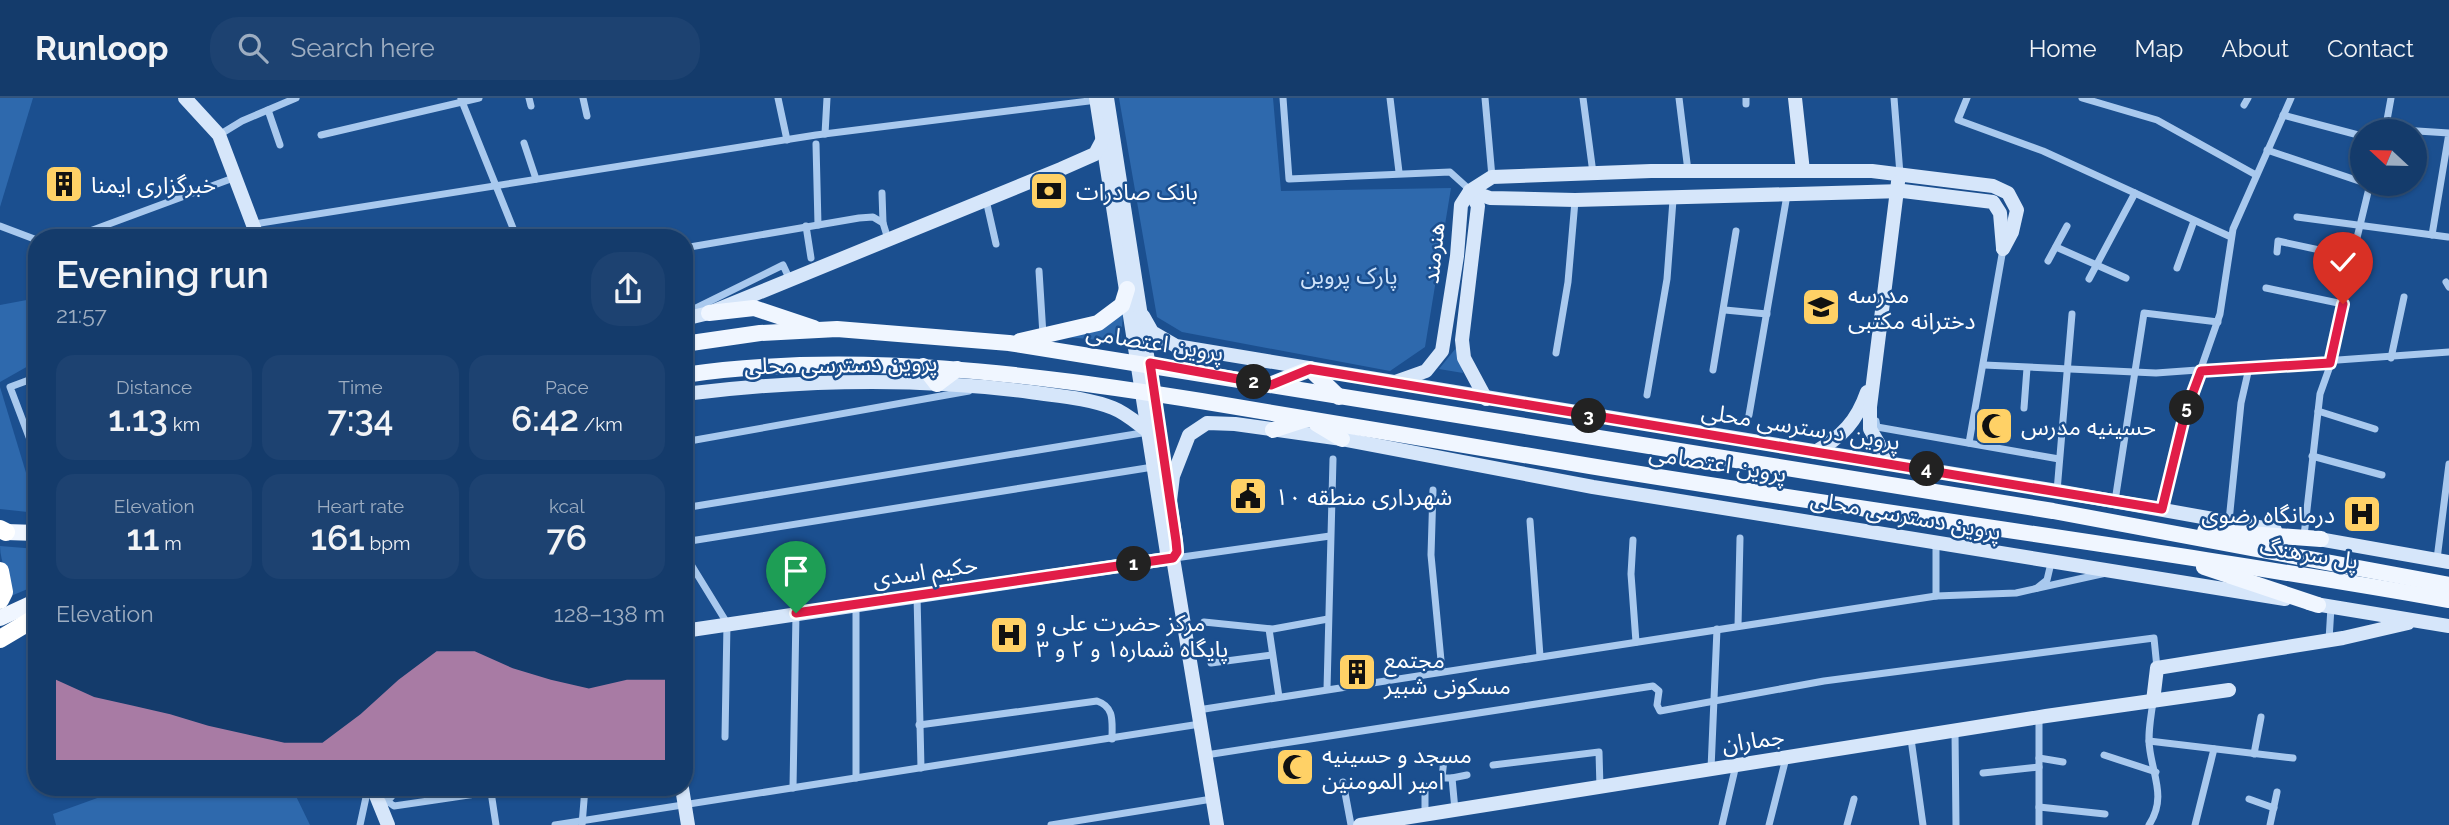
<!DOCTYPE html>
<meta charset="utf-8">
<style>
:root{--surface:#143b6b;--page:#1d4271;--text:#f1f3f6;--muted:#9dadc1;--line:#33557e;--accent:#e797bd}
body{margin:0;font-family:Raleway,"Noto Sans Arabic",sans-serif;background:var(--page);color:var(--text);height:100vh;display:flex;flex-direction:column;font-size:26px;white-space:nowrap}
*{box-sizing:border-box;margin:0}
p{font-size:23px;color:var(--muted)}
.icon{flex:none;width:38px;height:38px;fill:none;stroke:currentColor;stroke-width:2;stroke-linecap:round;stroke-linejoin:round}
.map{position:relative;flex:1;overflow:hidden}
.panel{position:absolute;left:28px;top:131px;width:665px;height:567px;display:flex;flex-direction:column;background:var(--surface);border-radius:28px;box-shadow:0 2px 5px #0004,0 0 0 2px var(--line)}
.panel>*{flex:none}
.needle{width:46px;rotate:292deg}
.controls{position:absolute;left:2350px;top:21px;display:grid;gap:14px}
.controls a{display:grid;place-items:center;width:77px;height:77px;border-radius:50%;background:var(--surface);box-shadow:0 2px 5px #0004,0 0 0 2px var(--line);font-size:35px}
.pin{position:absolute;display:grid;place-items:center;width:60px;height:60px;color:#fff;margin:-72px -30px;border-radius:50% 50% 50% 0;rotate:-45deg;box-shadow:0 0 7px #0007}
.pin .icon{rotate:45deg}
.km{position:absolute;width:35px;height:35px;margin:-18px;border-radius:50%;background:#222;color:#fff;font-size:19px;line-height:35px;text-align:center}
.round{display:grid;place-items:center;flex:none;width:74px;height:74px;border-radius:28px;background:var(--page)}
.headline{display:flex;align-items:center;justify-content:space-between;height:119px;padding:0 28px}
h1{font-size:38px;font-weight:600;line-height:52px}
.metrics{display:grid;grid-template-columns:repeat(3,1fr);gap:10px;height:119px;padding:7px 28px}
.metrics div{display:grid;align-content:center;border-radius:18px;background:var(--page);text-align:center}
.metrics b{font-size:35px;font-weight:600}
.metrics small{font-size:19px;font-weight:400}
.metrics p{font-size:19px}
.chart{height:196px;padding:14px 28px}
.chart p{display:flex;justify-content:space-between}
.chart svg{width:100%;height:126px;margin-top:7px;fill:var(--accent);opacity:.7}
header{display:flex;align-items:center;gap:42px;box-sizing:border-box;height:98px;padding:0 35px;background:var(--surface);border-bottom:2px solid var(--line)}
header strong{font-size:33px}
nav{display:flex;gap:38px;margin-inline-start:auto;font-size:24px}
.search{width:490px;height:63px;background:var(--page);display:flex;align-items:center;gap:18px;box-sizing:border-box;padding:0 24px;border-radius:28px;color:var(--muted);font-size:26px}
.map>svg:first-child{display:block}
.green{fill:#2e69ad}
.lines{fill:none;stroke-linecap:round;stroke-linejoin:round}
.street{stroke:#a9c9ee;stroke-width:7}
.secondary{stroke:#d6e6fa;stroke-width:14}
.primary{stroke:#f0f6ff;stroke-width:16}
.highway{stroke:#fff;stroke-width:18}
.route-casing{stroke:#fff;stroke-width:14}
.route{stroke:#e11d48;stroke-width:9}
.labels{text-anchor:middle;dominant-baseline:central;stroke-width:5;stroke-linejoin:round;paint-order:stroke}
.poi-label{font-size:23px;fill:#fff;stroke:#1b4f8f;text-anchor:start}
.street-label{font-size:23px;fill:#fff;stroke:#1b4f8f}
.park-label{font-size:23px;fill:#cfe3fa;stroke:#1b4f8f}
</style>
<header>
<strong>Runloop</strong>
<div class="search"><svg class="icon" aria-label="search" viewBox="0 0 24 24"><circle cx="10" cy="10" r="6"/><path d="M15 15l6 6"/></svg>Search here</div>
<nav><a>Home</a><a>Map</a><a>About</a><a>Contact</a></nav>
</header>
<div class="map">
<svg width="2449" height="727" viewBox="0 0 2449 727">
<rect width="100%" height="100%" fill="#1b4f8f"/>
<g class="green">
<polygon points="0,0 33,0 0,109"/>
<polygon points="1119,0 1273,0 1281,93 1451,90 1425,249 1390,273 1182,234 1157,219"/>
<polygon points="32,201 37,204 37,263 0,284 0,207"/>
<polygon points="1123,215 1121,244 1055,238"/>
<polygon points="1456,250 1463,275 1439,271"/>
<polygon points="0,289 37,411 37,415 0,411"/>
<path d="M 0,448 L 37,451 L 37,487 L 11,498 C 11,480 0,466 0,448 Z"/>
<polygon points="125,690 292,690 310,727 56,727 53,716"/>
</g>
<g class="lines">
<g class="street">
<polyline points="529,0 531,8"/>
<polyline points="583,0 587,18"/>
<polyline points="778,0 787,42"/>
<polyline points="1283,0 1289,81 1450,74 1470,92"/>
<polyline points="1390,0 1399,74"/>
<polyline points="1485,0 1492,79"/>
<polyline points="1583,0 1593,75"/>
<polyline points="1679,0 1688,73"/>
<polyline points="1746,0 1746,6"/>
<polyline points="1894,0 1900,76"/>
<polyline points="1967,0 1958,22 2043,53 2231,139"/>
<polyline points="2082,0 2157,22 2256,77"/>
<polyline points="461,1 517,140"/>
<polyline points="2244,7 2248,0"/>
<polyline points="268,12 280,47"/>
<polyline points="2283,17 2362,38"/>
<polyline points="2386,31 2449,35 2432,137"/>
<polyline points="2385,33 2391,0"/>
<polyline points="825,36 827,0"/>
<polyline points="219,37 242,23 296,0"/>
<polyline points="321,37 479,0"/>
<polyline points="524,45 536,81"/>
<polyline points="816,46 818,127"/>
<polyline points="2267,52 2362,84"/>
<polyline points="882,95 883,125"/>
<polyline points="986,102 996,146"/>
<polyline points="2297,119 2448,139"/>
<polyline points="254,126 816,37 1097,2"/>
<polyline points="0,128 37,142"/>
<polyline points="806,128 811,160"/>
<polyline points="578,136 580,140"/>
<polyline points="71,140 236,79"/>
<polyline points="2056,149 2126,180"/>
<polyline points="684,150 859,120 873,119 883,125 888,141"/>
<polyline points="2277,154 2278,143 2352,159"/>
<polyline points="2048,163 2067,128"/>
<polyline points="2177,170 2194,123"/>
<polyline points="1039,173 1043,237"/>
<polyline points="2089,181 2135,95"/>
<polyline points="2446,184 2449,189"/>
<polyline points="2266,190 2343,206"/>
<polyline points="1725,212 1767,216"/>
<polyline points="686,215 783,167 790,182"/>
<polyline points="1556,255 1568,184 1575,103"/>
<polyline points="2391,260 2404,199"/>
<polyline points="1984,267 2156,275 2449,254"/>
<polyline points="1713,272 1736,133"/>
<polyline points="37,279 10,289 37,360"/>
<polyline points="1647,297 1667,181 1673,102"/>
<polyline points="2024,310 2027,270"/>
<polyline points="2318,313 2375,331"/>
<polyline points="1749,317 1787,97"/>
<polyline points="1876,323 1877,329 2059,361"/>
<polyline points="684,344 969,293"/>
<polyline points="1969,345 2003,151"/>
<polyline points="2312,358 2382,377"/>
<polyline points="1433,392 1431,457 1442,573"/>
<polyline points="2057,393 2072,216"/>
<polyline points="2115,403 2144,215 2218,224"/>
<polyline points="684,410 1148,334"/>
<polyline points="2162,411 2185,316 2220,216 2233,131 2291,0"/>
<polyline points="1530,423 1540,558"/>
<polyline points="2229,423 2241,305 2249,270"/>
<polyline points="2304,438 2320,296 2335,254 2348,177 2370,86"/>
<polyline points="1633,442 1631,476 1636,544"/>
<polyline points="684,444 1153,369"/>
<polyline points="684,455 727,525 725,639"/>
<polyline points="1175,460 1330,438"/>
<polyline points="2437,461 2449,366"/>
<polyline points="2037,490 2047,482 2051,465"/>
<polyline points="917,497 921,670"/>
<polyline points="1936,498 1936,445"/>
<polyline points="1204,524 1273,531 1328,521"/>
<polyline points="1738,528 1740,440"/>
<polyline points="1269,531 1279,599"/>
<polyline points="2329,542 2331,509"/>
<polyline points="1211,565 1272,557"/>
<polyline points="1327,591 1333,361"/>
<polyline points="1198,612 1936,498 2016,495 2106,475"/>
<path d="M 919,627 L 1097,603 C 1115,609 1112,624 1112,641"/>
<polyline points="1955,634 1956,727"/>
<polyline points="1911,641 1923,727"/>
<polyline points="2149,643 2293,660"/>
<polyline points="2254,656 2261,619"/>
<polyline points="1206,657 1653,588 1659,593 1657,607 1660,613 1824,583 2154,540 2157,570"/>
<polyline points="2104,657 2156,674"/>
<polyline points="2039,660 2063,664"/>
<polyline points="1444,661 1442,680 1452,680 1455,712"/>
<polyline points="1493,667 1599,654 1600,690"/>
<polyline points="1711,671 1717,531"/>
<polyline points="1983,675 2039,669"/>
<polyline points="856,680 856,507"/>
<polyline points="1452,680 1467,677"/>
<polyline points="1343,684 1351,727"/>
<polyline points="1425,688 1425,716"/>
<polyline points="793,690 796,515"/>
<polyline points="585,691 596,690"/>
<polyline points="491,694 496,727"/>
<polyline points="2249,701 2274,710"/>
<polyline points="387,703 394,708 401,707 517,690"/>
<polyline points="386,705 399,690"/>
<polyline points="2039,709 2105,716"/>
<polyline points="360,727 368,690"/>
<polyline points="555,727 1200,626"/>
<polyline points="582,727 585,690"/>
<polyline points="1051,727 1212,701"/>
<polyline points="1722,727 1736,667"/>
<polyline points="1769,727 1786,660"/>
<polyline points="1847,727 1854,701"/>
<polyline points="2039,727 2039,620"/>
<path d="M 2149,727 C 2166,701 2154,680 2150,653 C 2147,637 2151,620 2153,603"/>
<polyline points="2195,727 2214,651"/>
<polyline points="2270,727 2277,694"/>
</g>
<g class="secondary">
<polyline points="185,0 219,37 258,140"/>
<polyline points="1096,0 1167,455 1173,460 1217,727"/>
<polyline points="1107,0 1176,443 1177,455 1173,460"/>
<polyline points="1795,0 1803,73"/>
<polyline points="1470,93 1490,100 1575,102 1903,93 1993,104 2000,115 2003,150"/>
<polyline points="1470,93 1478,108 1462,242 1464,260 1486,301"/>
<polyline points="1143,218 1152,234 1176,248 2057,393 2275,432"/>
<polyline points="684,221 709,215 1061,71 1095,56 1103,41"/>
<polyline points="1395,284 1426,273 1442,253 1457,158 1461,107 1470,93 1492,79 1651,73 1872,73 1993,88 2008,95 2017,112 2012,134 2003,151"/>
<path d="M 684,296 C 797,282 917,279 1030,294 C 1057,298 1088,300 1113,310 C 1126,315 1138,326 1149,334"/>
<path d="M 1815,354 C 1842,339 1857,323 1867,294"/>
<polyline points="1890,365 1870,331 1870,309 1898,84"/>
<polyline points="1170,403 1173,378 1189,337 1207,325 1235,326 1342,341 1593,389 2285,501"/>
<polyline points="2313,440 2449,464"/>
<polyline points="2309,505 2449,528"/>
<polyline points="684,533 1173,460"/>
<polyline points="2153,603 2157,570 2343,540 2408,525"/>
<polyline points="373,690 388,727"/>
<polyline points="682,690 688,727"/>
<polyline points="1360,727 2046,618 2229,592"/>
</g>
<g class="primary">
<polyline points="709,215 754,210 814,230"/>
<polyline points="1020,243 1098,225 1122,207 1127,191"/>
<polyline points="684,246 760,235 837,231 1009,245 2053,413 2449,487"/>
<polyline points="923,268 937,286 957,271"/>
<path d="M 684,277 C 857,252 1030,276 1201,303 C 1331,324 1460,347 1590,368 C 1876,415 2164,452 2449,502"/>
<polyline points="1272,286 1310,271 1339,299"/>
<polyline points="1317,326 1342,341"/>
<polyline points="1273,332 1307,321"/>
<polyline points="2205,433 2321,441"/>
<polyline points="6,434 37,435"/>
<polyline points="2204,469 2318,507"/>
<polyline points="0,520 37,503"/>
</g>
<g class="highway">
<polyline points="0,431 6,434"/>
<polyline points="0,473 4,494 0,502"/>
<polyline points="0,541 37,519"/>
</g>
</g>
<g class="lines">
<defs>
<polyline id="route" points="796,515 1173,460 1177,454 1176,443 1150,265 1271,287 1310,271 2162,411 2185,316 2201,273 2330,265 2343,206"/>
</defs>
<use href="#route" class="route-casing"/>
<use href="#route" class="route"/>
</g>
<defs>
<symbol id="building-square" viewBox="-11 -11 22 22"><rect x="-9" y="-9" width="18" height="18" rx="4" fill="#ffd166" stroke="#1b4f8f"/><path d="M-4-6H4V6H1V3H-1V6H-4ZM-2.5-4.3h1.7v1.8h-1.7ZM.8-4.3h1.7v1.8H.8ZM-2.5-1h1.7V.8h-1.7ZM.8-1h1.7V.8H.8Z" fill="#111"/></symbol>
<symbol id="bank-square" viewBox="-11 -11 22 22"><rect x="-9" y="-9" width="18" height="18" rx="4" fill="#ffd166" stroke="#1b4f8f"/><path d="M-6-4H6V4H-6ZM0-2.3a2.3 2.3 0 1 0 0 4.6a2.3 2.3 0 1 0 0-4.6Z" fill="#111"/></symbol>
<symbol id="school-square" viewBox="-11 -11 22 22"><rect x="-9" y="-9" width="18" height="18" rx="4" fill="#ffd166" stroke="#1b4f8f"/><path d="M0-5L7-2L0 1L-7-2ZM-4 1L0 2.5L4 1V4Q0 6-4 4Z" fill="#111"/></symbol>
<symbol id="mosque-square" viewBox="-11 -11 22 22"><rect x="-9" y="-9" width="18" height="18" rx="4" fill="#ffd166" stroke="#1b4f8f"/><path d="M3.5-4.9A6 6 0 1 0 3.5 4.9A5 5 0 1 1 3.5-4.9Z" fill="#111"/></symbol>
<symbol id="civic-square" viewBox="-11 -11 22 22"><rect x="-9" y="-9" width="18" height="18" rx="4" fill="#ffd166" stroke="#1b4f8f"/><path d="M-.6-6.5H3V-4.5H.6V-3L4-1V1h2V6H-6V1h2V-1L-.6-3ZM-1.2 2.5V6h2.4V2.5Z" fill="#111"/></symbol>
<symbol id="hospital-square" viewBox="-11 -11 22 22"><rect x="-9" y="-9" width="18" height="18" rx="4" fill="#ffd166" stroke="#1b4f8f"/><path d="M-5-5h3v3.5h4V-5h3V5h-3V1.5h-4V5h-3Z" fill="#111"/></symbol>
</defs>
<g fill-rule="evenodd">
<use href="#building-square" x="42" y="64" width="44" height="44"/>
<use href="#bank-square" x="1027" y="71" width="44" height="44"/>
<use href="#school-square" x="1799" y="187" width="44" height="44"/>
<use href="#mosque-square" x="1972" y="306" width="44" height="44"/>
<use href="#civic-square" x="1226" y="376" width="44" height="44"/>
<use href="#hospital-square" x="2340" y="394" width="44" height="44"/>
<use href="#hospital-square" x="987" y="515" width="44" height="44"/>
<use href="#building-square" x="1335" y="552" width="44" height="44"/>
<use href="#mosque-square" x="1273" y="647" width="44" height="44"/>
</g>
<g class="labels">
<g class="poi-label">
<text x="91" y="86">خبرگزاری ایمنا</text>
<text x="1076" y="93">بانک صادرات</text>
<text x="1848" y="196">مدرسه<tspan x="1848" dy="26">دخترانه مکتبی</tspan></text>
<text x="2021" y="328">حسینیه مدرس</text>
<text x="1275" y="398">شهرداری منطقه ۱۰</text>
<text x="2335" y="416" text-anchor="end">درمانگاه رضوی</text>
<text x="1036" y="524">مرکز حضرت علی و<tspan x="1036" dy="26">پایگاه شماره۱ و ۲ و ۳</tspan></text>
<text x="1384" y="561">مجتمع<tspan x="1384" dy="26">مسکونی شبیر</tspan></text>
<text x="1322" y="656">مسجد و حسینیه<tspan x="1322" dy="26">امیر المومنین</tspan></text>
</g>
<g class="street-label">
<text transform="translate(1433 155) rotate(-84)">هنرمند</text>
<text transform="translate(1155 244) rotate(9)">پروین اعتصامی</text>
<text transform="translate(841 266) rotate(-1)">پروین دسترسی محلی</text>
<text transform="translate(1801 328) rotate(9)">پروین درسترسی محلی</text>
<text transform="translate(1718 365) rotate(9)">پروین اعتصامی</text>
<text transform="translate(1906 417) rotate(10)">پروین دسترسی محلی</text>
<text transform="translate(2309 455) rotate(9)">پل سرهنگ</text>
<text transform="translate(925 473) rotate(-8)">حکیم اسدی</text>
<text transform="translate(1753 642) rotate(-8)">جماران</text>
</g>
<g class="park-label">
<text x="1349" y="177">پارک پروین</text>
</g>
</g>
</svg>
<div class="controls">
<a><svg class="needle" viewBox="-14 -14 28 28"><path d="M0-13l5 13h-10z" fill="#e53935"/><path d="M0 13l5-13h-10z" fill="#9dadc1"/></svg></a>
</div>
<div class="pin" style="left:796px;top:515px;background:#1e9e55"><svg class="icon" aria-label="arrive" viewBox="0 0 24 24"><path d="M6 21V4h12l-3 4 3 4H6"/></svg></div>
<div class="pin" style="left:2343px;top:206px;background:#d93025"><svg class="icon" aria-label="check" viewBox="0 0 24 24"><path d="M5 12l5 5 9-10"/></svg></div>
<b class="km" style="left:1134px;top:466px">1</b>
<b class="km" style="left:1254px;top:284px">2</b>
<b class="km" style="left:1589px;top:318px">3</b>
<b class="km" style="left:1927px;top:371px">4</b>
<b class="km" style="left:2187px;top:310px">5</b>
<section class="panel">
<div class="headline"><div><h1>Evening run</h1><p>21:57</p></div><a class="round"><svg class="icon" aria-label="share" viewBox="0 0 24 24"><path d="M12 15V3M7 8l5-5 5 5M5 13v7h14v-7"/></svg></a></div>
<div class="metrics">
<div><p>Distance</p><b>1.13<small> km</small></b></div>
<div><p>Time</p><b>7:34</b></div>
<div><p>Pace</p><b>6:42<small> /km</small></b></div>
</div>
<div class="metrics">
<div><p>Elevation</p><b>11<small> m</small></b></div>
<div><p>Heart rate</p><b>161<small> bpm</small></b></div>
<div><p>kcal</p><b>76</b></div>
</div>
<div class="chart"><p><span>Elevation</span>128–138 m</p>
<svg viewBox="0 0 160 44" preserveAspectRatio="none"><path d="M0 44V16L10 22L20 25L30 28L40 32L50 35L60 38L70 38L80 28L90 16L100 6L110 6L120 12L130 16L140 19L150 16L160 16V44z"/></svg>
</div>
</section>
</div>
